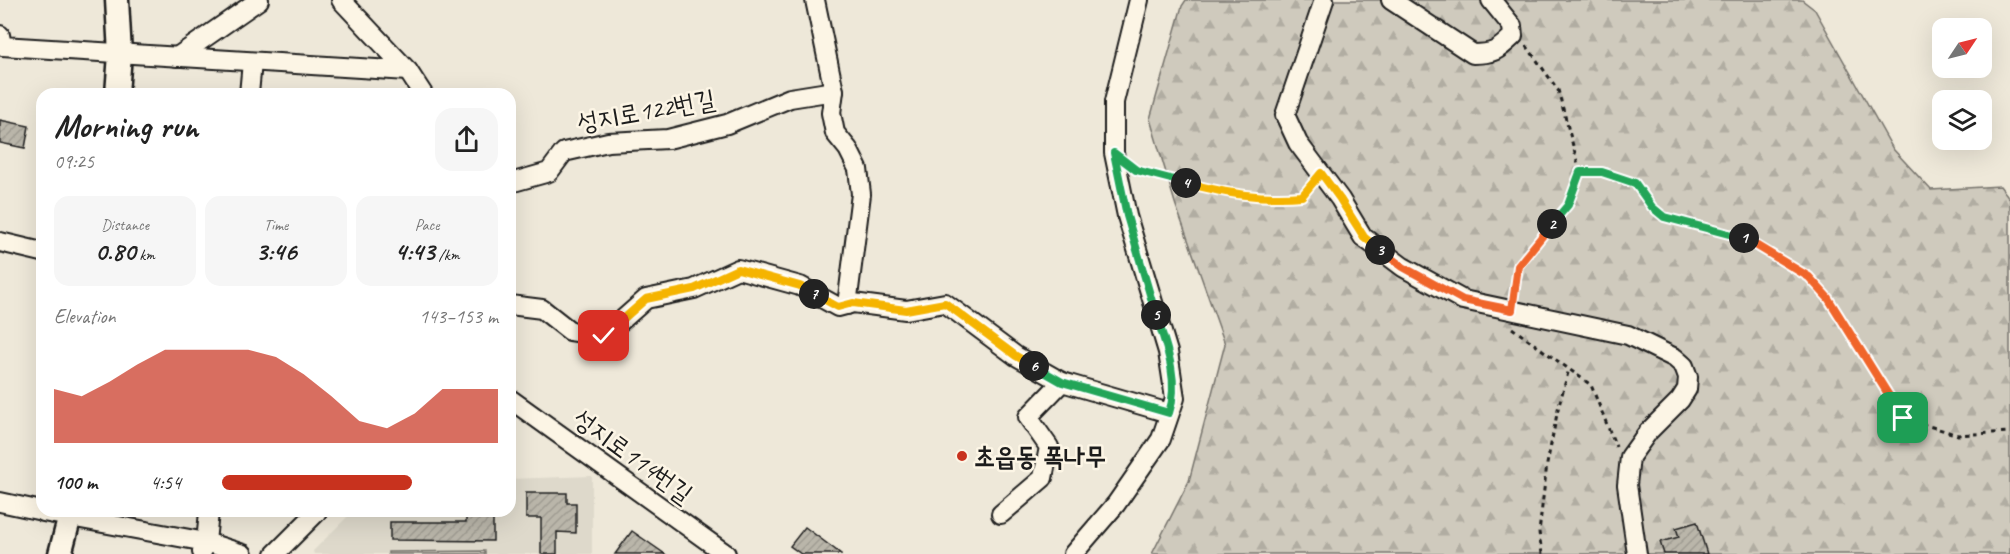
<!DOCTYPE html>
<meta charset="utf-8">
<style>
:root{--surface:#fff;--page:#f6f6f6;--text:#222;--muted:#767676;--accent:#c8321e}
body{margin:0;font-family:Caveat,"Poor Story",sans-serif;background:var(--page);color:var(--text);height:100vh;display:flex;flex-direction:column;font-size:22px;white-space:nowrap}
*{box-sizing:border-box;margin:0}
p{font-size:20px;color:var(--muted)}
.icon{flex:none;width:33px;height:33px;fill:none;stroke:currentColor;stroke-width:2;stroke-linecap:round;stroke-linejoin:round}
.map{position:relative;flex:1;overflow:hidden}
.panel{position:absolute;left:36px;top:88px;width:480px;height:429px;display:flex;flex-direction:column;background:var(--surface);border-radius:18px;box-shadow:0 6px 24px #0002}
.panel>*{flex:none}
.needle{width:39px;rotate:55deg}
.controls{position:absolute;left:1932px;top:18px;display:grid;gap:12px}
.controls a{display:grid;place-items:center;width:60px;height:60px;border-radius:12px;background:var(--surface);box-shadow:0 6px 24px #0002;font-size:30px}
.pin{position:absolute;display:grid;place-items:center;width:51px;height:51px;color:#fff;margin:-26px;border-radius:12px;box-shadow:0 3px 9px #0006}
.km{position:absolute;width:30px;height:30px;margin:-15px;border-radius:50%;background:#222;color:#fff;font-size:16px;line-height:30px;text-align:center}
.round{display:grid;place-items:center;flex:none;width:63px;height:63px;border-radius:18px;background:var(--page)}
.summary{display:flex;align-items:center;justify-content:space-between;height:102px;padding:0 18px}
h1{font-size:33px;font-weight:700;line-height:45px}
.metrics{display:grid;grid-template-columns:repeat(3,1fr);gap:9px;height:102px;padding:6px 18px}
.metrics div{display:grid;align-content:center;border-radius:15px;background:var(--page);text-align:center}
.metrics b{font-size:26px;font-weight:700}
.metrics small{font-size:16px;font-weight:400}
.metrics p{font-size:16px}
.chart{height:168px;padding:12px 18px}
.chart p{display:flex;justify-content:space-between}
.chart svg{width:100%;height:108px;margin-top:6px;fill:var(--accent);opacity:.7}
ul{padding:0 18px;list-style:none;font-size:20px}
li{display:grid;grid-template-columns:96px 72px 1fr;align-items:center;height:45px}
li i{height:15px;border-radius:8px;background:var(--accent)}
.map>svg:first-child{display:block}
.built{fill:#ded9cb}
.forest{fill:url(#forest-firs);stroke:#76736c;stroke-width:1.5}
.garden{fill:#cfcabd;stroke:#76736c;stroke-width:1.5}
.building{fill:url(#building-hatch);stroke:#1c1c1c;stroke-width:1.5}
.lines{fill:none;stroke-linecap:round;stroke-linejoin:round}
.minor-casing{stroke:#1c1c1c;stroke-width:22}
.major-casing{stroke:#1c1c1c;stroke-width:27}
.path{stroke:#1c1c1c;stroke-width:3;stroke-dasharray:4.5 4.5;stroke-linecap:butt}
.minor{stroke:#fcf5e5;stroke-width:18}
.major{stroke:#fcf5e5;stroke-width:22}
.split-1-casing{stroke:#fff;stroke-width:12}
.split-2-casing{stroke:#fff;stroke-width:12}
.split-3-casing{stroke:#fff;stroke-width:12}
.split-4-casing{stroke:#fff;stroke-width:12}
.split-5-casing{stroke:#fff;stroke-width:12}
.split-6-casing{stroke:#fff;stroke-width:12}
.split-7-casing{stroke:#fff;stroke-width:12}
.split-8-casing{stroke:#fff;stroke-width:12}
.split-1{stroke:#f0652b;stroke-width:8}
.split-2{stroke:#22a559;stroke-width:8}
.split-3{stroke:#f0652b;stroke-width:8}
.split-4{stroke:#f5b400;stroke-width:8}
.split-5{stroke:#22a559;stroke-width:8}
.split-6{stroke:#22a559;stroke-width:8}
.split-7{stroke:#f5b400;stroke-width:8}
.split-8{stroke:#f5b400;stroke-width:8}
.poi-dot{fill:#c8321e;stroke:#fcf5e5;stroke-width:2}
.labels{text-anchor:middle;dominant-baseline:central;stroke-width:5;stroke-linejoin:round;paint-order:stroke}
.street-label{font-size:26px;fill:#1c1c1c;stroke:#fcf5e5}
.poi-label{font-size:26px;font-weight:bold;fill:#1c1c1c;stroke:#fcf5e5;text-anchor:start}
</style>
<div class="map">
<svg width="2010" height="554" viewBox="0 0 2010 554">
<defs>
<pattern id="forest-firs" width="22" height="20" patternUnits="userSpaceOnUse" patternTransform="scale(1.5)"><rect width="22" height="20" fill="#cfcabd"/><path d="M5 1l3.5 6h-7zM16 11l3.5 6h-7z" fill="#b1ada2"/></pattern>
<pattern id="building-hatch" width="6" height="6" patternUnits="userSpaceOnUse" patternTransform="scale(1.5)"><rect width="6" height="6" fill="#bab6aa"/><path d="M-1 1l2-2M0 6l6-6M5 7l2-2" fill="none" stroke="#9f9c92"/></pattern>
</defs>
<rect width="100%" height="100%" fill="#eee8d9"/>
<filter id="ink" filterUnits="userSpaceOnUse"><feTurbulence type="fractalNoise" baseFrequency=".0167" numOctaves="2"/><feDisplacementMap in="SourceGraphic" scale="12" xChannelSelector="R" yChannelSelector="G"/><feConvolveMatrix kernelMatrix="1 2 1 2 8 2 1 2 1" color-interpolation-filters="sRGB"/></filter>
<g filter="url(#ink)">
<polygon class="built" points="592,476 592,554 314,554 313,551 352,512 510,512 510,479"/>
<polygon class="forest" points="1186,0 1802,0 1815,10 1893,149 1931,190 2000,186 2010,199 2010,554 1152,554 1189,481 1225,344 1175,203 1150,119 1182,6"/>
<polygon class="garden" points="485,551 485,554 388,554 388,552"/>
<g class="building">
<polygon points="0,120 29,126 25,148 0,143"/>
<polygon points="526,493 567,493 567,503 576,503 576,533 557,532 557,554 541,554 541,518 526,518"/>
<polygon points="466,512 493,512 493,541 390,540 390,522 466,522"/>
<polygon points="1697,522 1707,554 1664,554 1660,542 1679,537 1676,528"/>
<polygon points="805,527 841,554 801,554 790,546"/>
<polygon points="632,531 665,554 615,554"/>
</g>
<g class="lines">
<defs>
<g id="minor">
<polyline points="341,0 408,71 423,94"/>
<polyline points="815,0 834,91 831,113 835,133 848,149 858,169 861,194 847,305"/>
<polyline points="1324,0 1285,115 1298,143 1340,199 1363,237 1403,267 1463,300 1628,335 1675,358 1684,366 1688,377 1687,389 1680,400 1648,432 1630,457 1627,485 1637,554"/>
<path d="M 1391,0 L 1473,54 C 1494,54 1497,51 1513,36 L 1512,26 L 1491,0"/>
<polyline points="0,35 2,46 408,71"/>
<polyline points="177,57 259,0"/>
<polyline points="249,94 252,62"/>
<polyline points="510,183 549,172 564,152 608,142 668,139 727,124 790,98 834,91"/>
<polyline points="0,242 42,252"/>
<polyline points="510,305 542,309 570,331 604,336 646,299 694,289 738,269 800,286 838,307 853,303 906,310 945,303 1016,356 1062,382 1169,413"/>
<polyline points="510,399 726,554"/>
<polyline points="0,502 42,511"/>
<polyline points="43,512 206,542 243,554"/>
<polyline points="1001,514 1043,478 1049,447 1028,417 1062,382"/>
<polyline points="202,552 206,542 209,512"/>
<polyline points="275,554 317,512"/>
<polyline points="1073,554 1116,504 1161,439 1175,398 1168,352 1127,216 1114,153 1114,102 1139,0"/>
</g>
<g id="major">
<polyline points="117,0 120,54 117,94"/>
<polyline points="60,554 71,512"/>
</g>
</defs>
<use href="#minor" class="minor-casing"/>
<use href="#major" class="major-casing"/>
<g class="path">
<polyline points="1134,169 1229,193 1274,199 1302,197 1310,186"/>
<polyline points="1580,172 1602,172 1635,183 1651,207 1664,217 1744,238 1809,277 1828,298 1903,418 1958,435 2010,432"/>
<polyline points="1514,296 1518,266 1567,205 1580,172 1558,90 1526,45"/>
<polyline points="1512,328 1591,385 1616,447"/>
<polyline points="1542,554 1539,532 1547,464 1558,409 1569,369"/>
</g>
<use href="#minor" class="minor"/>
<use href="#major" class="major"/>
</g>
</g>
<g class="lines" filter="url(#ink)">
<defs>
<polyline id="split-1" points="1744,238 1809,277 1828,298 1903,418"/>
<polyline id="split-2" points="1552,224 1568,205 1580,172 1602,172 1635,183 1652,207 1664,217 1744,238"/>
<polyline id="split-3" points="1380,250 1403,267 1463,300 1512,310 1518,266 1552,224"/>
<path id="split-4" d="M 1186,183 C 1226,193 1260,200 1302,196 L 1321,173 L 1340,199 L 1364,237 L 1380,250"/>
<polyline id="split-5" points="1156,315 1127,216 1114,153 1136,170 1186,183"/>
<path id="split-6" d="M 1034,366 L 1062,382 L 1169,413 C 1180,381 1166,345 1156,315"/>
<polyline id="split-7" points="814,294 838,307 853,303 906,310 945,303 1016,356 1034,366"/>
<polyline id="split-8" points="604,336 646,299 694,289 738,269 800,286 814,294"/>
</defs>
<use href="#split-1" class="split-1-casing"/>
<use href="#split-2" class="split-2-casing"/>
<use href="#split-3" class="split-3-casing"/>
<use href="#split-4" class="split-4-casing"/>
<use href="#split-5" class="split-5-casing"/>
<use href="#split-6" class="split-6-casing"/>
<use href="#split-7" class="split-7-casing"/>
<use href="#split-8" class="split-8-casing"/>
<use href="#split-1" class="split-1"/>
<use href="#split-2" class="split-2"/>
<use href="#split-3" class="split-3"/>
<use href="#split-4" class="split-4"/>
<use href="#split-5" class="split-5"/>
<use href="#split-6" class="split-6"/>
<use href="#split-7" class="split-7"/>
<use href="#split-8" class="split-8"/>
</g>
<circle class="poi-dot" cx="962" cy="456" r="6"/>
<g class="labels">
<g class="street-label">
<text transform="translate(646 111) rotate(-10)">성지로122번길</text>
<text transform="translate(633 456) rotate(36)">성지로114번길</text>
</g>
<g class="poi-label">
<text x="974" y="456">초읍동 폭나무</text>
</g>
</g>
</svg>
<div class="controls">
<a><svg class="needle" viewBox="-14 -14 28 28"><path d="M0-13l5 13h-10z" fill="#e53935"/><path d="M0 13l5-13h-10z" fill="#767676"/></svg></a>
<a><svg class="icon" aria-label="layers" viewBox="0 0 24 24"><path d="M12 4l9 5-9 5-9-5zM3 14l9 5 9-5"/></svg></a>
</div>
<div class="pin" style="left:1903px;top:418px;background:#1e9e55"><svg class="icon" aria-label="arrive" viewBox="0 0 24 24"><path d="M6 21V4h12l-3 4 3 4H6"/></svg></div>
<div class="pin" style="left:604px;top:336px;background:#d93025"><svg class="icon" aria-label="check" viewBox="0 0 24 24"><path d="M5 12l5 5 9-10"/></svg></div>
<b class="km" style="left:1744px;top:238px">1</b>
<b class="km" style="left:1552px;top:224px">2</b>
<b class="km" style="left:1380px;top:250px">3</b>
<b class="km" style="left:1186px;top:183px">4</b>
<b class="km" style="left:1156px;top:315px">5</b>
<b class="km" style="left:1034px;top:366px">6</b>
<b class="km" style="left:814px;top:294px">7</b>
<section class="panel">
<div class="summary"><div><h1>Morning run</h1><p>09:25</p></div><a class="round"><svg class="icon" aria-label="share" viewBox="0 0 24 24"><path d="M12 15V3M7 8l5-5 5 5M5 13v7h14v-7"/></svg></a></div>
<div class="metrics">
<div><p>Distance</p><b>0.80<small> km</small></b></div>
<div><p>Time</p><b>3:46</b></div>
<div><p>Pace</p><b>4:43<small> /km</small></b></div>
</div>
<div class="chart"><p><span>Elevation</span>143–153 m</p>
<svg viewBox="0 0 160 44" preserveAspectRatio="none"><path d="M0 44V22L10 25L20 19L30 12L40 6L50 6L60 6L70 6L80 9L90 16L100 25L110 35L120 38L130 32L140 22L150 22L160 22V44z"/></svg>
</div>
<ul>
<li><b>100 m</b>4:54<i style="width:69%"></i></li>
</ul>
</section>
</div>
